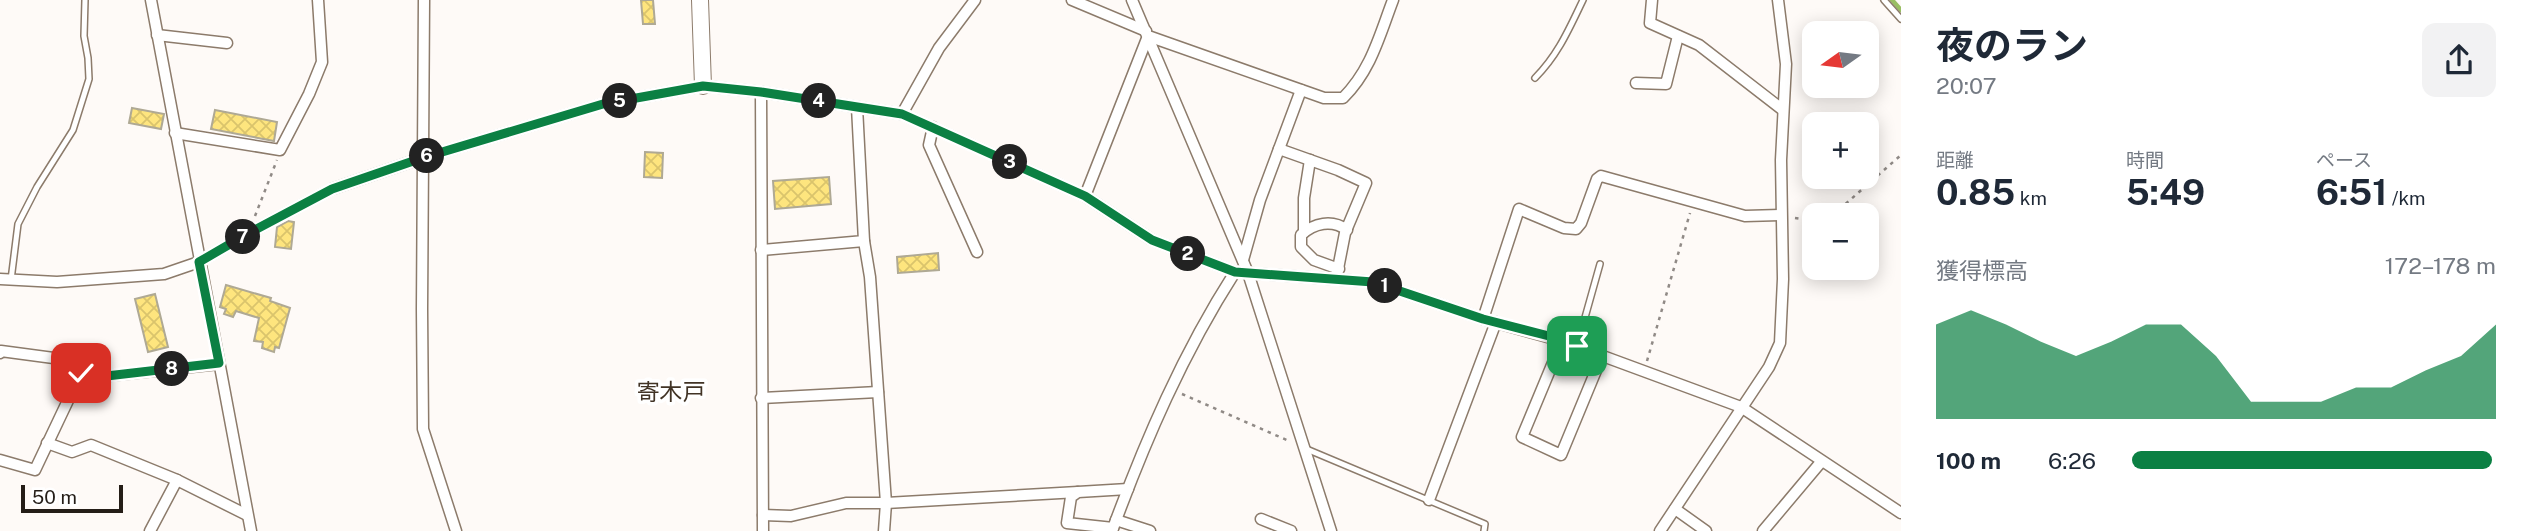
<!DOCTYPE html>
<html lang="ja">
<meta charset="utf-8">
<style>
:root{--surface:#fff;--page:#f2f2f3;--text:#1f2937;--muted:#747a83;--accent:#0b8043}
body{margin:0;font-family:"Public Sans","Noto Sans JP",sans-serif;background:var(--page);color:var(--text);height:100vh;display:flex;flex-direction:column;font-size:26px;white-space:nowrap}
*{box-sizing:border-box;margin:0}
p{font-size:23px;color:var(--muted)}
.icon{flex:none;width:38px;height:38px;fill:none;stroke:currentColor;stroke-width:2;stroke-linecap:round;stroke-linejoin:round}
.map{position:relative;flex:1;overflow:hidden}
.side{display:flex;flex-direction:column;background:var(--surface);width:630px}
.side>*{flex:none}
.needle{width:46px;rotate:256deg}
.buttons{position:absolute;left:1802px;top:21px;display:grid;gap:14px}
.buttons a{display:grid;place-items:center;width:77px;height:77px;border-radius:14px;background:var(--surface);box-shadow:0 4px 18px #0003;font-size:35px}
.scale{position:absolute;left:21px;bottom:18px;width:102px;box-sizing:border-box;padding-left:7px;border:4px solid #241d17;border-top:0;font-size:19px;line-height:24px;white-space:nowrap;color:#241d17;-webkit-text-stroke:5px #fff;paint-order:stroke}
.pin{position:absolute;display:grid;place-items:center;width:60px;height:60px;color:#fff;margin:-30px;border-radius:14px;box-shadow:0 4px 10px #0006}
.km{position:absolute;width:35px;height:35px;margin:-18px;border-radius:50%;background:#222;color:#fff;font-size:19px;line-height:35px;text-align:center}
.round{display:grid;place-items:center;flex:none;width:74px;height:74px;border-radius:14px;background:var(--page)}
.overview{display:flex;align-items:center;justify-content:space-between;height:119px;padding:0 35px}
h1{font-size:38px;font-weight:700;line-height:52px}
.metrics{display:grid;grid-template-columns:repeat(3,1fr);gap:10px;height:119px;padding:7px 35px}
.metrics div{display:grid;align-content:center}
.metrics b{font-size:35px;font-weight:700}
.metrics small{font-size:19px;font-weight:400}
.metrics p{font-size:19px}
.chart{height:196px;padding:14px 35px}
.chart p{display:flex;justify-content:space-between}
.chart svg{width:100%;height:126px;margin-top:7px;fill:var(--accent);opacity:.7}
ul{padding:0 35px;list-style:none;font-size:23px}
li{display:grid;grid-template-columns:112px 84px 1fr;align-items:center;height:52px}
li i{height:18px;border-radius:9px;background:var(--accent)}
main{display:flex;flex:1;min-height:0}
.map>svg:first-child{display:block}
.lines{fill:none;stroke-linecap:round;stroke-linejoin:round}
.stream{stroke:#99be63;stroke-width:4.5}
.building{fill:url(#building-cross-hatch);stroke:#afa994;stroke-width:2}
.lane-casing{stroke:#8c7b6b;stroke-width:8}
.street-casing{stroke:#8c7b6b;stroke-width:13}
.secondary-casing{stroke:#8c7b6b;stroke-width:18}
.path{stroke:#908a86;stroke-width:2.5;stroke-dasharray:3.5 5;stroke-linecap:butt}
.lane{stroke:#fff;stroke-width:5}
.street{stroke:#fff;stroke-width:10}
.secondary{stroke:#fff;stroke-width:16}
.route-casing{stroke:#fff;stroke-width:14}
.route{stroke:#0b8043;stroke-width:9}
.labels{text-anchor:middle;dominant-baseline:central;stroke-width:7;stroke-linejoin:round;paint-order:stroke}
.quarter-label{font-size:23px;fill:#413325;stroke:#fff}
</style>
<main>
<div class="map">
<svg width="1901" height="531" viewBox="0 0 1901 531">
<defs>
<pattern id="building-cross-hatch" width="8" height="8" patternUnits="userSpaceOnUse" patternTransform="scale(1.75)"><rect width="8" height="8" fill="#fee57e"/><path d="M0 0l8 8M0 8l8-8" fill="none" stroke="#dac46c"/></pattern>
</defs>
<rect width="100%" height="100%" fill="#fefaf7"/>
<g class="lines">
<polyline class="stream" points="1892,0 1901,10"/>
</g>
<g class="building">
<polygon points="641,0 653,0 655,24 643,24"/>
<polygon points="132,108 164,114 161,129 129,123"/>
<polygon points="215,110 277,122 274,141 211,129"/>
<polygon points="645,152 663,153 662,178 644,177"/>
<polygon points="829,177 831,204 775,209 773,181"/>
<polygon points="288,221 294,222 291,249 275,247 277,227"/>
<polygon points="938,253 939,270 898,273 897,257"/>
<polygon points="226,285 271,298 270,301 290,308 279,348 275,347 274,352 262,348 263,342 254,341 259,318 236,311 233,317 224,314 226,309 220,307"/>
<polygon points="155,294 168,347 148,352 135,299"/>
</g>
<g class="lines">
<defs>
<g id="lane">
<polyline points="1884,0 1901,19"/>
<path d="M 1535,78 C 1558,55 1569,29 1583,0"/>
<polyline points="11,280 18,224 37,187 73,130 89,79 88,58 84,36 85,0"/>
<polyline points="1577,346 1600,264"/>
<polyline points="1304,448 1485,524 1484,531"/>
</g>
<g id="street">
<polyline points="151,0 251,531"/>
<polyline points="424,0 422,309 423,429 456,531"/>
<polyline points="1072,0 1146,31"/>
<polyline points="1132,0 1248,273 1331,531"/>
<polyline points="1652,0 1650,23 1699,45 1783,110"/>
<polyline points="157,35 227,43"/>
<polyline points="1636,83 1666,84 1678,36"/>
<polyline points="761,92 763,531"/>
<polyline points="902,114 939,48 975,0"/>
<polyline points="933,127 929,145 977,252"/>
<polyline points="175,133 280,150 309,94 322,62 318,0"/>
<polyline points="1279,149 1338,170 1366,183 1345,233 1336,279"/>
<path d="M 1085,196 L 1148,36 L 1324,98 L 1343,98 C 1371,70 1379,37 1393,0"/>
<polyline points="1304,232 1304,198 1310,160"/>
<polyline points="864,241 870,277 886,503 884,531"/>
<polyline points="761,250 864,241 857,107"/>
<polyline points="1243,260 1260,200 1301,90"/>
<path d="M 1339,269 L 1314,260 L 1301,247 L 1301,235 C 1314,223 1332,219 1347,230"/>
<polyline points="0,279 57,282 164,274 199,262 249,233 332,189 422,158 603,104 703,86 761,92 902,114 1085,196 1152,240 1235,272 1373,282 1483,319 1562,341 1741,407 1901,513"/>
<polyline points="1483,319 1519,209 1564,228 1576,229 1581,223 1597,179 1601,176 1745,216 1781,215"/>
<polyline points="1562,341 1522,437 1561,455 1602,356"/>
<polyline points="0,353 1,351 76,361 81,373 35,470 0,460"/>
<polyline points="81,373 98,377 219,364"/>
<polyline points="761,398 878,392"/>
<polyline points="47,443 72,452 91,445 177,480 247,515"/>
<polyline points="1429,500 1496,322"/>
<polyline points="1675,509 1706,531"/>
<polyline points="763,515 791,516 846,503 886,503 1078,492"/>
<polyline points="1261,519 1291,531"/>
<polyline points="1116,520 1150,531"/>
<polyline points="1113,528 1067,523 1071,497 1078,492 1128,489"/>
<polyline points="150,531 177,480"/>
<path d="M 1112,531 C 1145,441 1183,353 1235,272"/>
<polyline points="1660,531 1769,367 1780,343 1783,279 1781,160 1786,64 1778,0"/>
<polyline points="1763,531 1821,462"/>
</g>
<polyline id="secondary" points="700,0 703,86"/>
</defs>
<use href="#lane" class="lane-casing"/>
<use href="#street" class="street-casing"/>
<use href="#secondary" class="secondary-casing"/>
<g class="path">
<polyline points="1833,215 1901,155"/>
<polyline points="255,216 277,160"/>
<polyline points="1795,218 1815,221"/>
<polyline points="1647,361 1690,213"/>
<polyline points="1182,394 1289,441"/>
</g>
<use href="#lane" class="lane"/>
<use href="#street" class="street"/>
<use href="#secondary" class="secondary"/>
</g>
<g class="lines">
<defs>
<polyline id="route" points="81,373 98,377 219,363 199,262 249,233 332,189 422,158 603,104 703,86 761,92 902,114 1085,196 1152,240 1235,272 1373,282 1483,319 1549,336 1577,346"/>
</defs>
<use href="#route" class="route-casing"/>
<use href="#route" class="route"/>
</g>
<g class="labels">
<g class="quarter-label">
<text x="671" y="391">寄木戸</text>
</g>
</g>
</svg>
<div class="buttons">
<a><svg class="needle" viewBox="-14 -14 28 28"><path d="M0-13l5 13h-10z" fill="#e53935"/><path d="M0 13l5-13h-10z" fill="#747a83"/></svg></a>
<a>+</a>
<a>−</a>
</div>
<div class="scale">50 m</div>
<div class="pin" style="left:1577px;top:346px;background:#1e9e55"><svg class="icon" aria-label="arrive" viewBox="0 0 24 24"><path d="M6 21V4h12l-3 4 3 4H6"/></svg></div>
<div class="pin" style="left:81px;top:373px;background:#d93025"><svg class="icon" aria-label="check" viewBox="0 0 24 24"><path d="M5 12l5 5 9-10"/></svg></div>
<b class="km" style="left:1385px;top:286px">1</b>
<b class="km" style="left:1188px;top:254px">2</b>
<b class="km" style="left:1010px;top:162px">3</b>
<b class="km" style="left:819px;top:101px">4</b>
<b class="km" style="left:620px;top:101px">5</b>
<b class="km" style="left:427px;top:156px">6</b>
<b class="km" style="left:243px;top:237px">7</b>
<b class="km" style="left:172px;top:369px">8</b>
</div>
<section class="side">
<div class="overview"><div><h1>夜のラン</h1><p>20:07</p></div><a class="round"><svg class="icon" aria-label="share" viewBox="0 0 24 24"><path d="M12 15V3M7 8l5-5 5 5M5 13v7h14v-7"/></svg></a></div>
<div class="metrics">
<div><p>距離</p><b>0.85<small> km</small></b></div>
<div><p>時間</p><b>5:49</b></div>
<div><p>ペース</p><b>6:51<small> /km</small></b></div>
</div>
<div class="chart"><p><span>獲得標高</span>172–178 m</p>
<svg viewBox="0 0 160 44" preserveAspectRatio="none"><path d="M0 44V11L10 6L20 11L30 17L40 22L50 17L60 11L70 11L80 22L90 38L100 38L110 38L120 33L130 33L140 27L150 22L160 11V44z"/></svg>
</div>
<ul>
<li><b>100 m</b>6:26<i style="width:99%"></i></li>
</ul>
</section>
</main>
